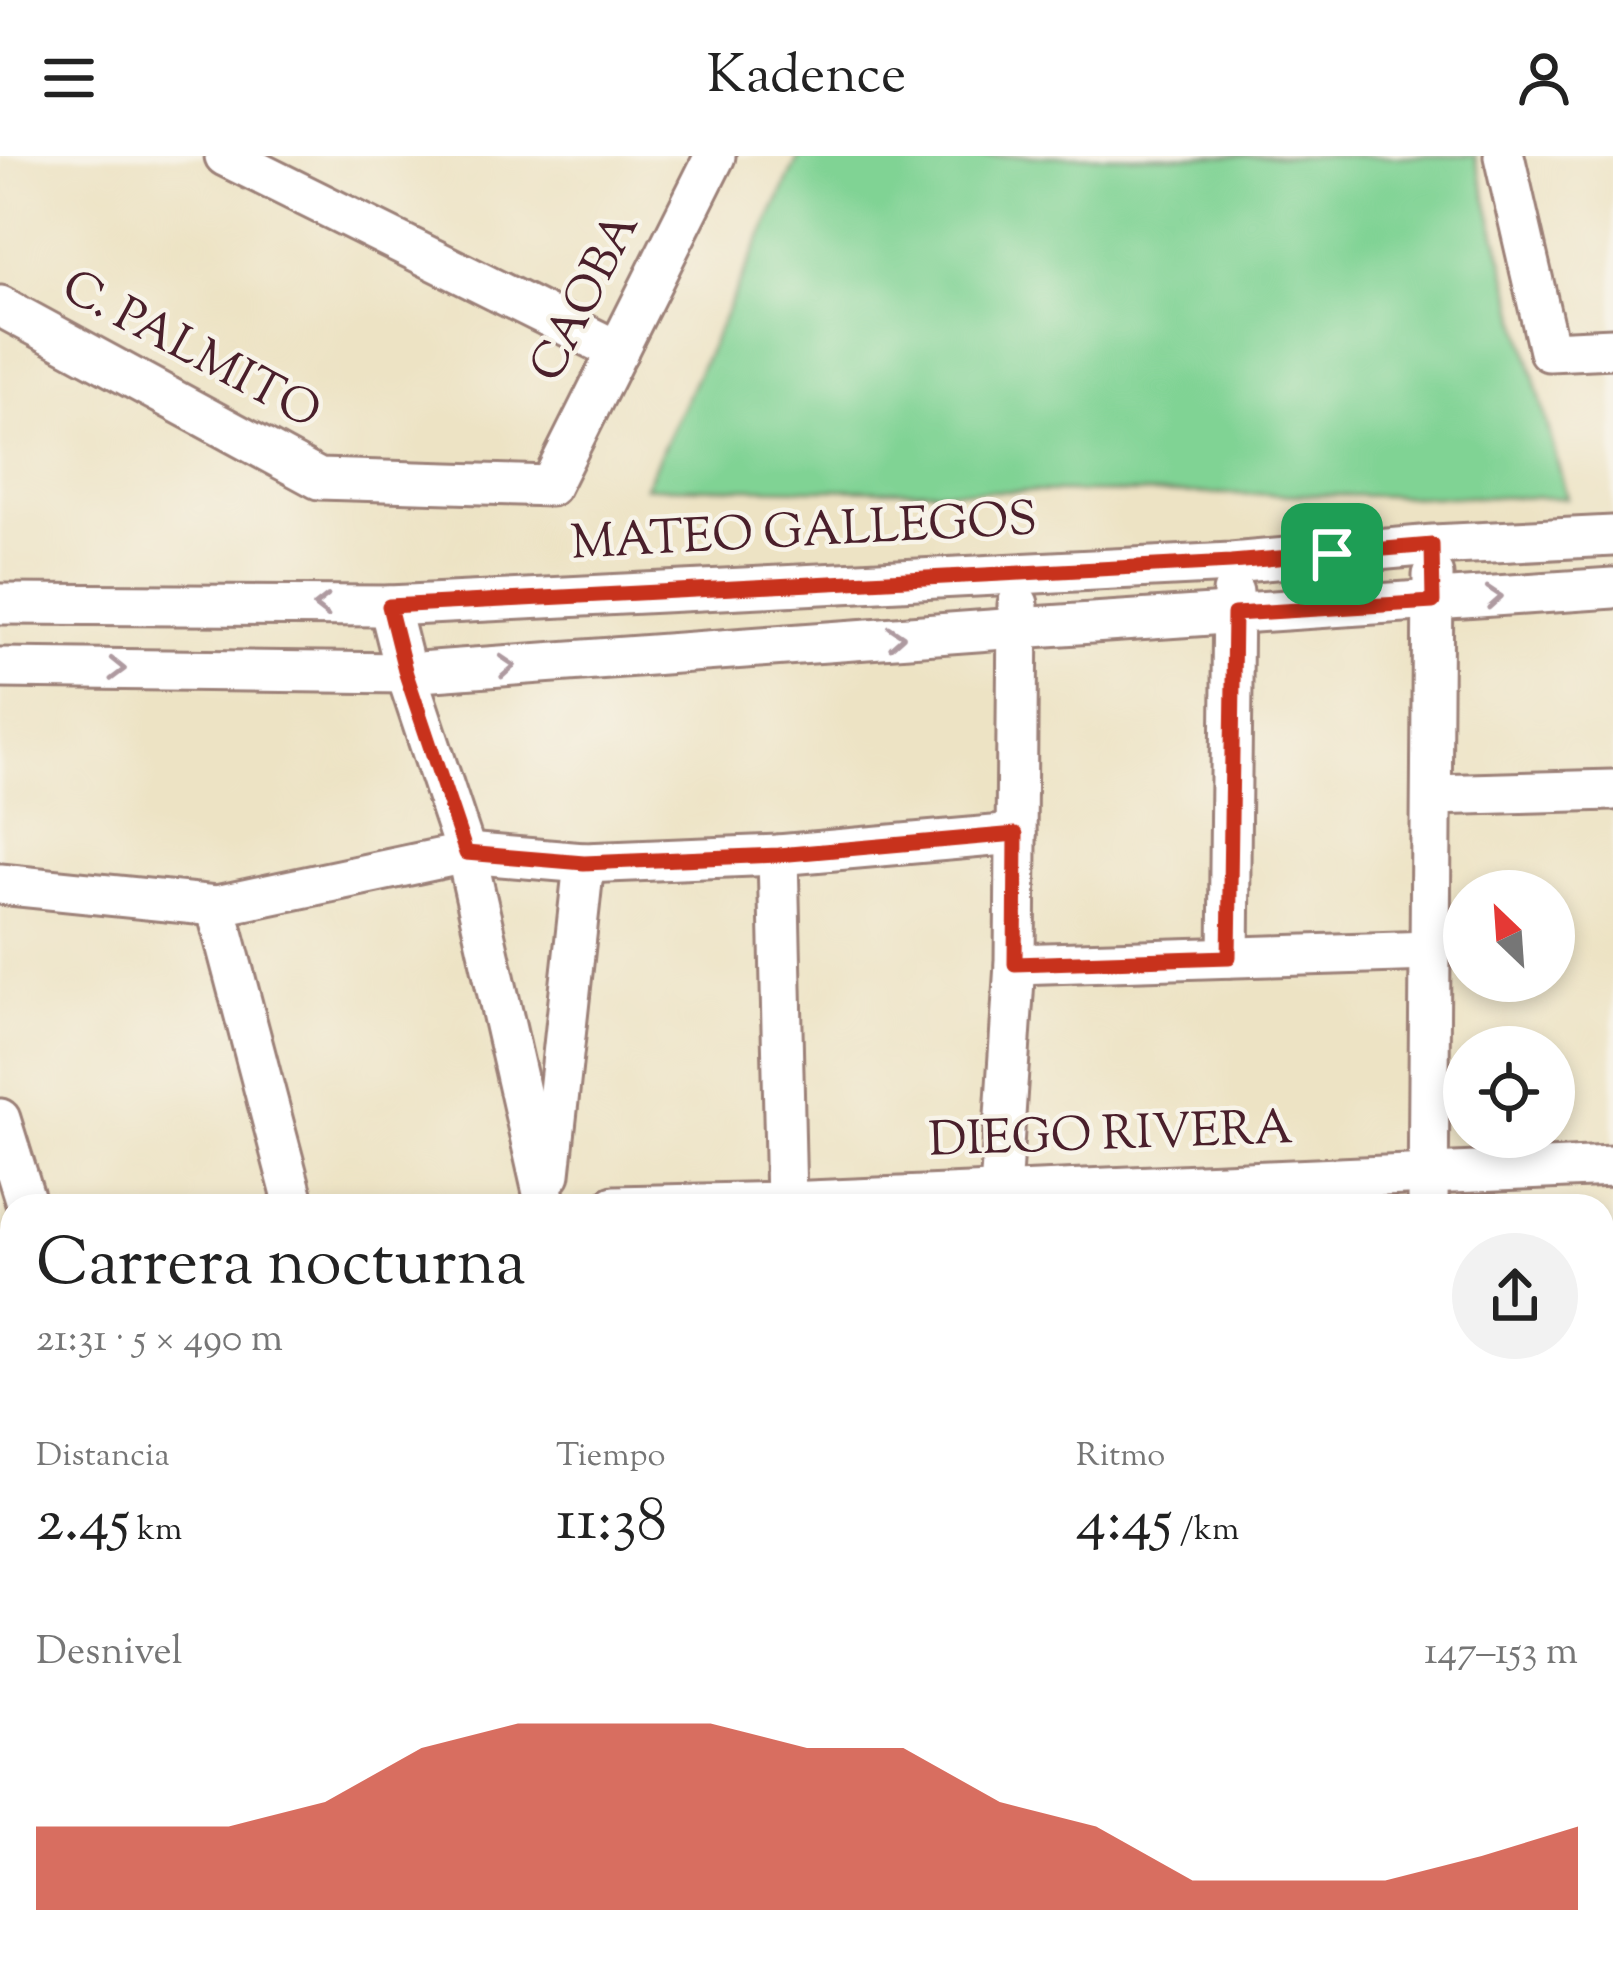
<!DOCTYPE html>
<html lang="es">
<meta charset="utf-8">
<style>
:root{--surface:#fff;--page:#f2f2f2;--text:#222;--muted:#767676;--accent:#c8321e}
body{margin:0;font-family:"Sorts Mill Goudy",serif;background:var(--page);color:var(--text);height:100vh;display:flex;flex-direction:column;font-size:45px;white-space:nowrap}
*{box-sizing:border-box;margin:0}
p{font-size:39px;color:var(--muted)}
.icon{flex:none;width:66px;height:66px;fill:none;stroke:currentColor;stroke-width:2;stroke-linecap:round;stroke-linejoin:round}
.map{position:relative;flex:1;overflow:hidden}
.side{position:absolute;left:0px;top:1038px;width:1614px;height:771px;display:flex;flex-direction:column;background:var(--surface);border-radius:36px 36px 0 0;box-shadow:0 6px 18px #0003}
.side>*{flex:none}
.needle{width:78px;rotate:335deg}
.fabs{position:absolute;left:1443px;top:714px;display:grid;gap:24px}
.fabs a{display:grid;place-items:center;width:132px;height:132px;border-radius:50%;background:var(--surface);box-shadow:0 6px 18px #0003;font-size:60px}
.pin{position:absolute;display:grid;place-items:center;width:102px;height:102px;color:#fff;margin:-51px;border-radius:24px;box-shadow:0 6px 18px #0006}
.round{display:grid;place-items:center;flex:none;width:126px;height:126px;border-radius:63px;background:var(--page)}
.overview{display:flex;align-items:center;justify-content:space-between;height:204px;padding:0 36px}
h1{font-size:66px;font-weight:600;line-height:90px}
.stats{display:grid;grid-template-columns:repeat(3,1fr);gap:18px;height:204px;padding:12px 36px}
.stats div{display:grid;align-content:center}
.stats b{font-size:60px;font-weight:600}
.stats small{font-size:33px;font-weight:400}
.stats p{font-size:33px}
.chart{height:336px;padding:24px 36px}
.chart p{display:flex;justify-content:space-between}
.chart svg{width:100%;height:216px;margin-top:12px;fill:var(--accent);opacity:.7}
header{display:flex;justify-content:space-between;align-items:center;height:156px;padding:0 36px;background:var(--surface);font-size:54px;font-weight:600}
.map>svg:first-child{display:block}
.green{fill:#80d394;stroke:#657960;stroke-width:3}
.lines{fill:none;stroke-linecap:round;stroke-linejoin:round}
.street-casing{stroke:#9c8178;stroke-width:45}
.street{stroke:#fff;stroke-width:39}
.oneway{stroke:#ae9aa0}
.route-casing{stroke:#fff;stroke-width:24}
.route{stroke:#c8321e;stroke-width:15}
.labels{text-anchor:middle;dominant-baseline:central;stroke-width:9;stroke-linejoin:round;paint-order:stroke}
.street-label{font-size:48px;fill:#4a1f2b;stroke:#f7f3e8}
</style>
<header><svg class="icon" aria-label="menu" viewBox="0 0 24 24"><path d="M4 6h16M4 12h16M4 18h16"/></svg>Kadence<svg class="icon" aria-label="person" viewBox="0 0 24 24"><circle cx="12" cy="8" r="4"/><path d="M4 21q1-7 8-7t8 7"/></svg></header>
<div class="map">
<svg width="1613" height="1807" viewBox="0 0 1613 1807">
<rect width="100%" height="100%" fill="#f7f3e8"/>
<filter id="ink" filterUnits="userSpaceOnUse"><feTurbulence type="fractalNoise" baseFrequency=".00833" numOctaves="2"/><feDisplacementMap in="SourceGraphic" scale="24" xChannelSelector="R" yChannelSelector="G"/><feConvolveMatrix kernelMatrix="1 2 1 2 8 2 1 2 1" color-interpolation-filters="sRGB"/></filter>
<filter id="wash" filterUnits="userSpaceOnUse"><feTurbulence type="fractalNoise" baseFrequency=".004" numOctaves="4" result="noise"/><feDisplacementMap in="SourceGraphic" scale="48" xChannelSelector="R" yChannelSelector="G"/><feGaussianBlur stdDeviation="2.7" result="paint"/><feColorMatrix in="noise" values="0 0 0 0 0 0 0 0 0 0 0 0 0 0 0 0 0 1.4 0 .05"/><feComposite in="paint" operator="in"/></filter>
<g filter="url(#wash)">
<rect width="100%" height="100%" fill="#ede3c4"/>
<polygon class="green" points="799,0 1475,0 1567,342 645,331"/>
</g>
<g filter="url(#ink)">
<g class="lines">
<defs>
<g id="street">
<polyline points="225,0 618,195"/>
<polyline points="1504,0 1549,195 1613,192"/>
<polyline points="0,150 319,323 550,330 715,0"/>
<polyline points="0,448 389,450 1231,407 1433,389 1613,380"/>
<polyline points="389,450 406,517 466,697 546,1050"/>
<polyline points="0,512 406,517 1018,472 1613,432"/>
<polyline points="1432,639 1613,634"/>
<polyline points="778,699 786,1046 789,1050"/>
<polyline points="0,728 216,750 466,697 584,707 778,699 1016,678"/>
<polyline points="216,750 295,1050"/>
<polyline points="1229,801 1233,436"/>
<polyline points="1015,808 1431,795"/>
<polyline points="0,963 27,1050"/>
<polyline points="550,1018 584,707"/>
<polyline points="1000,1036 1015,808 1018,448"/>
<polyline points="614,1050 786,1046 1613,1010"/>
<polyline points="1428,1050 1433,419"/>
<polyline points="1602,1257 1613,1257"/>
<polyline points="1602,1482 1613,1481"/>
<polyline points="0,1610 12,1606"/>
<polyline points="1602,1651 1613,1650"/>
<polyline points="747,1797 754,1807"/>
<polyline points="974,1797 980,1807"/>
<polyline points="0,1800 23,1807"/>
<polyline points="393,1807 403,1797"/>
<polyline points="1131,1807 1204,1797"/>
</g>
</defs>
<use href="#street" class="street-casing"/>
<use href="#street" class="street"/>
</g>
<defs><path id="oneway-chevron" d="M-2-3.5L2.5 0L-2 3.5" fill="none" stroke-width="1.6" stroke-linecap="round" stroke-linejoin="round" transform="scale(3)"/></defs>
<g class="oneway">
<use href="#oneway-chevron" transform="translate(1494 441) rotate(-4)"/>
<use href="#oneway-chevron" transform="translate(322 450) rotate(-180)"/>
<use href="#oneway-chevron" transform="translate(896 481) rotate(-4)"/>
<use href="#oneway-chevron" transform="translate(507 510) rotate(-4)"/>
<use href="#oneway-chevron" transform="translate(117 513) rotate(1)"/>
</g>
</g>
<g class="lines" filter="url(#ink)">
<defs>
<polygon id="route" points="1432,389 1433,446 1234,458 1229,801 1015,808 1016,678 778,699 584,707 466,697 406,518 389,450 1231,406"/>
</defs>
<use href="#route" class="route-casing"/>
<use href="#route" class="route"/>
</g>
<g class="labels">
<g class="street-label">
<text transform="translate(587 142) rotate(-63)">CAOBA</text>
<text transform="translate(190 196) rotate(28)">C. PALMITO</text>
<text transform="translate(804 378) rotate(-3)">MATEO GALLEGOS</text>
<text transform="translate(1111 981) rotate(-2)">DIEGO RIVERA</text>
</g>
</g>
</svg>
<div class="fabs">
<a><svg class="needle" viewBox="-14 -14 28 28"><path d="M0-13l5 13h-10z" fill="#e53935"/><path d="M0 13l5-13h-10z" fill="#767676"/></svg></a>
<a><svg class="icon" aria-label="locate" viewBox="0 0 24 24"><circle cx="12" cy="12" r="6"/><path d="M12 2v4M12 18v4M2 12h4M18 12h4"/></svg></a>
</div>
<div class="pin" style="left:1332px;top:398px;background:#1e9e55"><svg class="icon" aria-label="arrive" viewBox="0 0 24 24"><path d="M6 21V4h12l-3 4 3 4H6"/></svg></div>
<section class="side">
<div class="overview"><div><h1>Carrera nocturna</h1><p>21:31 · 5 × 490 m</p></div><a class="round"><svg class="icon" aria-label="share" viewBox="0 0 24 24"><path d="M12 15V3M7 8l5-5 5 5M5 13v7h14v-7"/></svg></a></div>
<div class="stats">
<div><p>Distancia</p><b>2.45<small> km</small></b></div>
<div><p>Tiempo</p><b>11:38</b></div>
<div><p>Ritmo</p><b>4:45<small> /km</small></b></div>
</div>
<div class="chart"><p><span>Desnivel</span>147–153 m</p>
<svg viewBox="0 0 160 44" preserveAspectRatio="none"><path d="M0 44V27L10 27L20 27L30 22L40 11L50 6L60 6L70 6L80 11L90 11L100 22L110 27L120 38L130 38L140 38L150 33L160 27V44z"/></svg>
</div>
</section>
</div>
